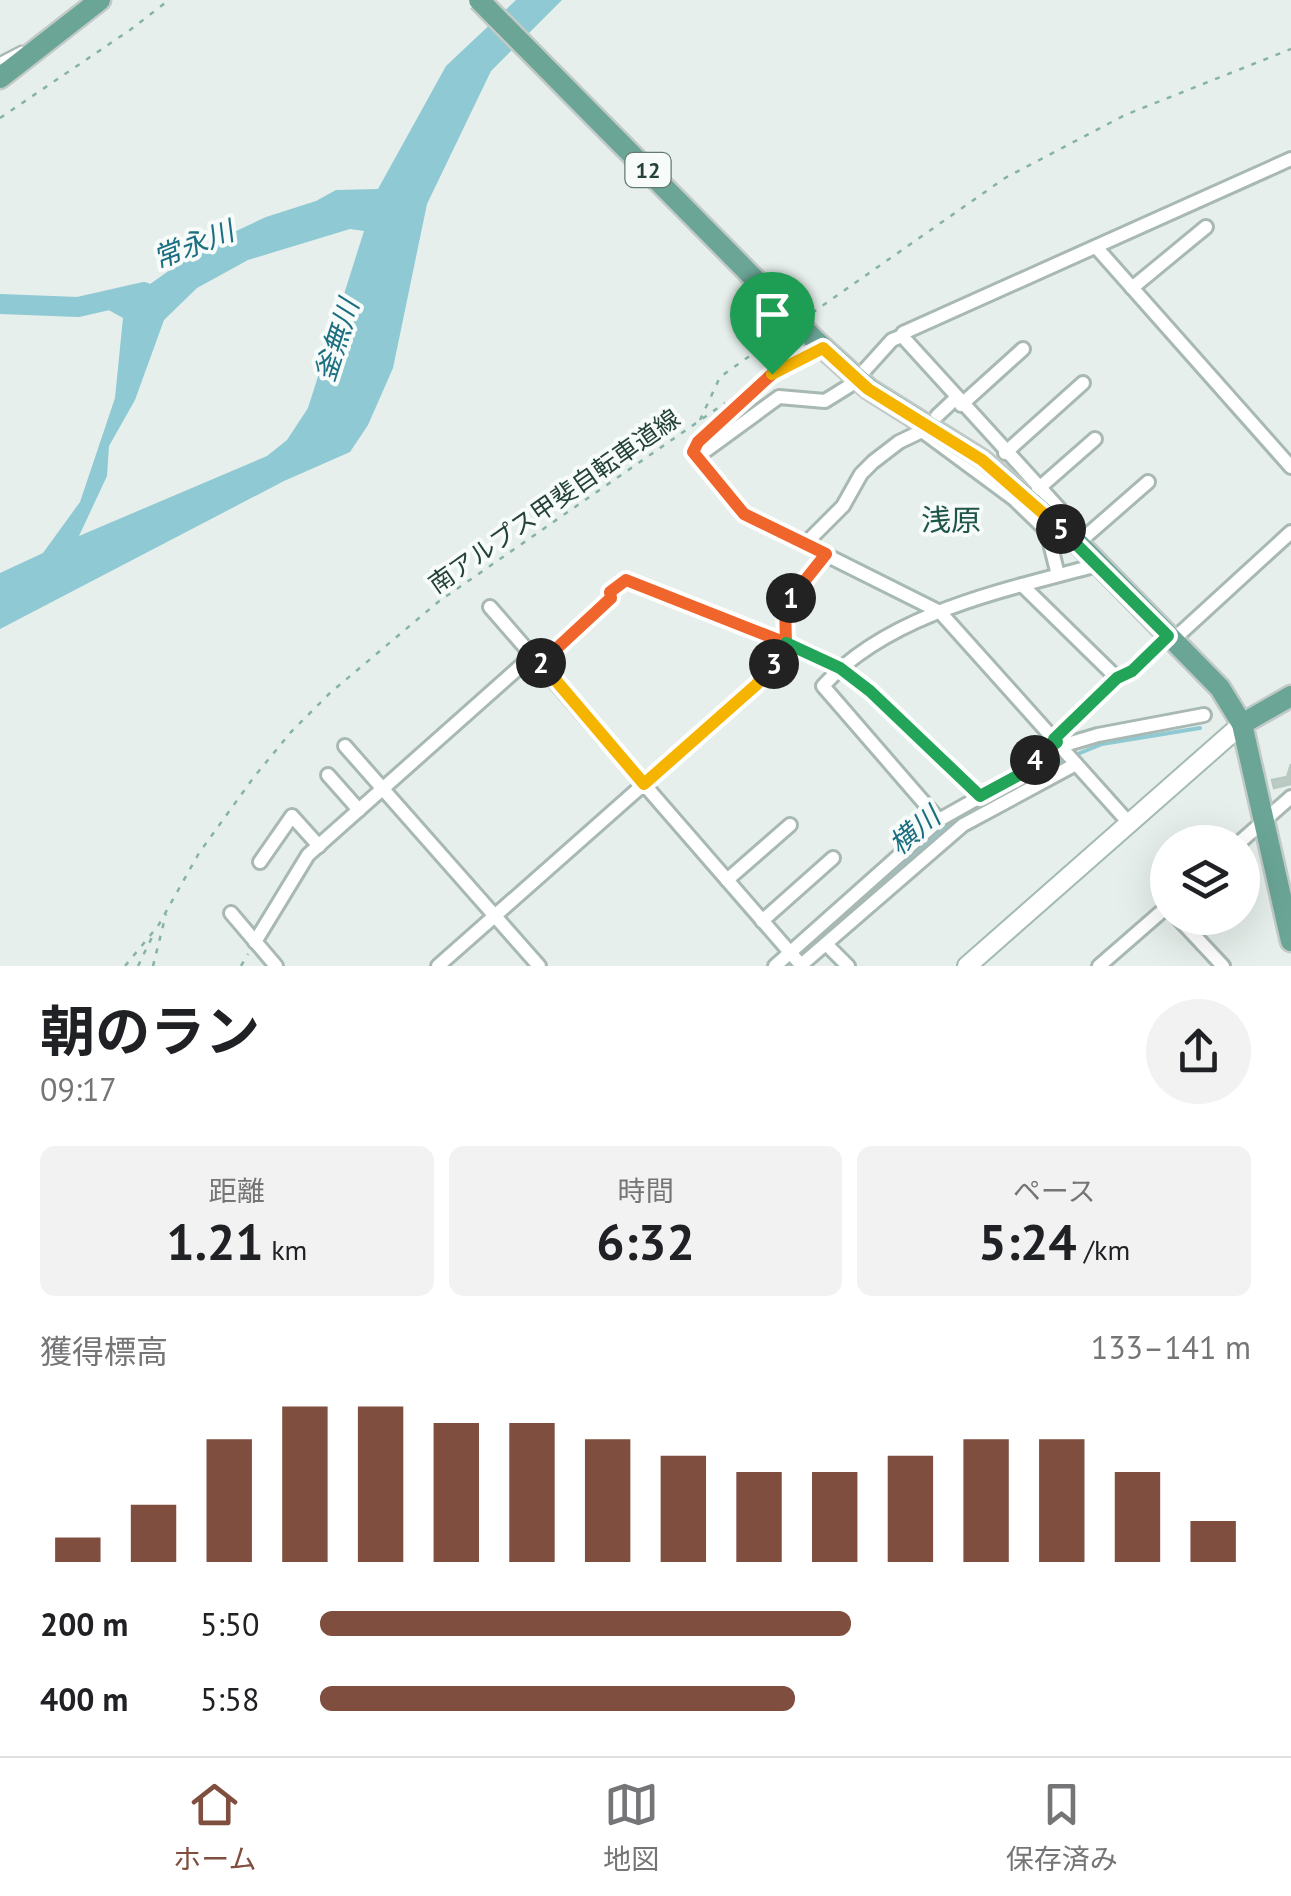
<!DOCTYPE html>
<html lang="ja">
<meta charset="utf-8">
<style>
:root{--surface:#fff;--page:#f2f2f2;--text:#202124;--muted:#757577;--line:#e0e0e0;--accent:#7f4e3f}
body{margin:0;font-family:"PT Sans","Noto Sans JP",sans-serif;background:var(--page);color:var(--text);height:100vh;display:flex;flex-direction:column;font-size:38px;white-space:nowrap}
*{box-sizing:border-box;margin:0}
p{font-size:32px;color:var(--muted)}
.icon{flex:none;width:55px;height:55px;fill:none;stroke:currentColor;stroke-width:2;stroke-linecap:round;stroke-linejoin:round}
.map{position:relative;height:966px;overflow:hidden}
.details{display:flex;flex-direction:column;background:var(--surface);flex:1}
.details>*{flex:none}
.buttons{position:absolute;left:1150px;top:825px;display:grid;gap:20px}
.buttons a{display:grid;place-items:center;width:110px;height:110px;border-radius:50%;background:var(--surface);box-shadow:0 10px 40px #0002;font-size:50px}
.pin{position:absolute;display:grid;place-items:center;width:85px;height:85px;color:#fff;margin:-102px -42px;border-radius:50% 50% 50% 0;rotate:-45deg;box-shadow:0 0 10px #0007}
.pin .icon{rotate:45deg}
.km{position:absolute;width:50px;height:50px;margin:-25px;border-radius:50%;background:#222;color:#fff;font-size:28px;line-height:50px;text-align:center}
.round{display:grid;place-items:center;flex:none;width:105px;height:105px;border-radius:52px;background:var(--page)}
.head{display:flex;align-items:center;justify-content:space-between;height:170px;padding:0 40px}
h1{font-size:55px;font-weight:700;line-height:75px}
.figures{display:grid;grid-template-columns:repeat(3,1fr);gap:15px;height:170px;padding:10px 40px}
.figures div{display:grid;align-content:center;border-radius:15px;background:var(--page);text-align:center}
.figures b{font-size:50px;font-weight:700}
.figures small{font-size:28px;font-weight:400}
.figures p{font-size:28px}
.chart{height:280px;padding:20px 40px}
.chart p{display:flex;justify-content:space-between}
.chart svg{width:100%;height:180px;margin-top:10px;stroke:var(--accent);stroke-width:6}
ul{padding:0 40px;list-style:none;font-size:32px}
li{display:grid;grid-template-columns:160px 120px 1fr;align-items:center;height:75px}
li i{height:25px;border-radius:12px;background:var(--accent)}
.tab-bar{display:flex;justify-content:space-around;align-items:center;height:140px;border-top:2px solid var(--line);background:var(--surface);font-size:28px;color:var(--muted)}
.tab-bar a{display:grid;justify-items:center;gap:5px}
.tab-bar .active{color:var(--accent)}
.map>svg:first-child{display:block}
.water{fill:#8ec9d4;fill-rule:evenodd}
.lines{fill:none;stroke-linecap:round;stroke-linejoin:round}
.stream{stroke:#8ec9d4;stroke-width:4}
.river{stroke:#8ec9d4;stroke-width:20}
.building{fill:#bbcac4;stroke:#b8c9c2;stroke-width:2.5}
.service-casing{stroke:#a8b8b2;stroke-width:11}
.minor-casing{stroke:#a8b8b2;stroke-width:18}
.secondary-casing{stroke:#a4bbb3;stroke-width:22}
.primary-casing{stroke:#c2cac8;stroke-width:25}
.path{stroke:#86b3a5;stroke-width:2.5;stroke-dasharray:5 8;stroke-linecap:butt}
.service{stroke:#fff;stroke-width:6}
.minor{stroke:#fff;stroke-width:12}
.secondary{stroke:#fff;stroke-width:18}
.primary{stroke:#6aa596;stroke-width:20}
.primary-bridge-casing{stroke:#c2cac8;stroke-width:25;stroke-linecap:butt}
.primary-bridge{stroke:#6aa596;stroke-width:20}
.split-1-casing{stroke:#fff;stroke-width:20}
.split-2-casing{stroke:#fff;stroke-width:20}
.split-3-casing{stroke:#fff;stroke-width:20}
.split-4-casing{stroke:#fff;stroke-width:20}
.split-5-casing{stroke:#fff;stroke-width:20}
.split-6-casing{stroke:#fff;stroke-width:20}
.split-1{stroke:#f0652b;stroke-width:12}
.split-2{stroke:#f0652b;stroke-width:12}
.split-3{stroke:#f5b400;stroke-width:12}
.split-4{stroke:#22a559;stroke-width:12}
.split-5{stroke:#22a559;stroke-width:12}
.split-6{stroke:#f5b400;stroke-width:12}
.labels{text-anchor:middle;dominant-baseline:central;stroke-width:8;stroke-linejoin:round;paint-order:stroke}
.shield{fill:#f7fbf9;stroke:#637a73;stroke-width:2.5}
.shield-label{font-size:22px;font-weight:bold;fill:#24423a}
.street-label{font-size:25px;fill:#24423a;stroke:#f7fbf9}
.water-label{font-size:28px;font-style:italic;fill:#1c6f80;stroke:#f7fbf9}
.quarter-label{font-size:30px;fill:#1f5548;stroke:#f7fbf9}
</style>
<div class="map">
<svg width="1291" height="966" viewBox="0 0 1291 966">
<rect width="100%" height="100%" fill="#e6efeb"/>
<path class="water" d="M 516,0 L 562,0 L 491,71 L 427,204 L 393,368 L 368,425 L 350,452 L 284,481 L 0,629 L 0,573 L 43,553 L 80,502 L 115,398 L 123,318 L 96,303 L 136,294 L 204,246 L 266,217 L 316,201 L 336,190 L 378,189 L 446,66 ZM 350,229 L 364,231 L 308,408 L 287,440 L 267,456 L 79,536 L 107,476 L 109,446 L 135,400 L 164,320 L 197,288 L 248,260 Z"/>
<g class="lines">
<polyline class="stream" points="799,956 948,825 983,803 1058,762 1102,744 1200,728"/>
<polyline class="river" points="0,304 78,307 144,292"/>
</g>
<polygon class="building" points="1291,764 1291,784 1274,788 1272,780 1287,777"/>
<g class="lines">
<defs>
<g id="service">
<polyline points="0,61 21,50"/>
<polyline points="693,452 698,442 772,374 822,349"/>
</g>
<g id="minor">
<polyline points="1096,247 1291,467"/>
<polyline points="1132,288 1206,227"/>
<polyline points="864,371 892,340 902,336"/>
<polyline points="961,405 1023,349"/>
<polyline points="937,416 955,399"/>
<polyline points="693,452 744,514 940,612 1129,823"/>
<polyline points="1005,453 1083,383"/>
<polyline points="697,457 779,397 825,401 849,386"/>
<polyline points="1038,489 1095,439"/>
<polyline points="1085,537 1148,482"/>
<polyline points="1082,542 1085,537 902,336 903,333 1291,159"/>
<polyline points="805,544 843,506 861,474 873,462 899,442 922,431 1014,499 1047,531 1058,575"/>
<polyline points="1022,585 1117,678 1054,739"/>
<polyline points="611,593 626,580 810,653 840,668 870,691 979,796"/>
<polyline points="490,607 801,965"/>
<polyline points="1173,640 1291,532"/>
<polyline points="1117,678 1131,671 1168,636"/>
<polyline points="345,746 539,966"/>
<polyline points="1061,746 1098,735 1204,715"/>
<polyline points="328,775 359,810"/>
<path d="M 939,820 L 823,686 C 889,613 1005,590 1097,565"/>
<polyline points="1240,842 1291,797"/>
<polyline points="260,862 292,816 319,846"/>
<polyline points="727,880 790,825"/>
<polyline points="231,913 276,966"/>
<polyline points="1178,918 1223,966"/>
<polyline points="762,921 833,858"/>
<polyline points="255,942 308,855 532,656"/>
<polyline points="826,944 848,966"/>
<polyline points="438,966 756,685 771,668 785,643 785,606 826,554"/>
<polyline points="775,966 939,820 1017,776 1057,742"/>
<polyline points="800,966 963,825 1076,764"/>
<polyline points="1099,966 1168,906"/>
</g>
<polyline id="secondary" points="967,966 1242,724"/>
<g id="primary">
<polyline points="0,78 100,0"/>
<polyline points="816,341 869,389 982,460 1017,490 1079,544 1220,688 1242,724 1291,941"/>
<polyline points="1242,724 1291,696"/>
</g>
</defs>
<use href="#service" class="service-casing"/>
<use href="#minor" class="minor-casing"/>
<use href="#secondary" class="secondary-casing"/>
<use href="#primary" class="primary-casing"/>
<g class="path">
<polyline points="0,118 130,30 169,0"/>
<polyline points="812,313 1005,178 1125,115 1291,49"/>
<polyline points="700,420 720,377 785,331"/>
<polyline points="548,656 605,604"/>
<polyline points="125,966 158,926 199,853 254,777 291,732 330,693 438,602 725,403"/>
<polyline points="138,966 155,931"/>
<polyline points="153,966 166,914"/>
<polyline points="241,966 248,954"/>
</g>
<use href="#service" class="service"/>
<use href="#minor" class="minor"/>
<use href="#secondary" class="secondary"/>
<use href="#primary" class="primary"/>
<defs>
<polyline id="primary-bridge" points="479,0 816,341"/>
</defs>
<use href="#primary-bridge" class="primary-bridge-casing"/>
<use href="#primary-bridge" class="primary-bridge"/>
</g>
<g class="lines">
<defs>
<polyline id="split-1" points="772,374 698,442 693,452 744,514 826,554 791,598"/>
<polyline id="split-2" points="541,663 611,598 610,592 626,580 786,643 785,606 791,598"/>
<polyline id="split-3" points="541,663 644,784 756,685 774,664"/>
<polyline id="split-4" points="774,664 786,643 840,668 870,691 980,796 1017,776 1035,760"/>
<polyline id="split-5" points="1035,760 1057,742 1054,739 1117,678 1132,671 1168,636 1061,529"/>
<polyline id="split-6" points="772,374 823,348 868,389 982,460 1061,529"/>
</defs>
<use href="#split-1" class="split-1-casing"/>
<use href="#split-2" class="split-2-casing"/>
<use href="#split-3" class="split-3-casing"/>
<use href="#split-4" class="split-4-casing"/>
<use href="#split-5" class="split-5-casing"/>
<use href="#split-6" class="split-6-casing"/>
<use href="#split-1" class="split-1"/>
<use href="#split-2" class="split-2"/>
<use href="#split-3" class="split-3"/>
<use href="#split-4" class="split-4"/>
<use href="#split-5" class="split-5"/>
<use href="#split-6" class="split-6"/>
</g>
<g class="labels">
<rect class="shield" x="625.5" y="153" width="45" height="34" rx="8"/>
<g class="shield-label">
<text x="648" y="170">12</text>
</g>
<g class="street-label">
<text transform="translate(554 501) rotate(-35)">南アルプス甲斐自転車道線</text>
</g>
<g class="water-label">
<text transform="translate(193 244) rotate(-21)">常永川</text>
<text transform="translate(336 340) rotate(-72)">釜無川</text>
<text transform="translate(914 830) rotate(-40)">横川</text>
</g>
<g class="quarter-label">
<text x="951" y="519">浅原</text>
</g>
</g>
</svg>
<div class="buttons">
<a><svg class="icon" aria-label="layers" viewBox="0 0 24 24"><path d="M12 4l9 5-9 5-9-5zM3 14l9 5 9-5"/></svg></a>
</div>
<div class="pin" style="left:772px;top:374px;background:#1e9e55"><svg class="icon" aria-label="arrive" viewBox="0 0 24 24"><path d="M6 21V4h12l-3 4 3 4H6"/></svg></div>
<b class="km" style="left:791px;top:598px">1</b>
<b class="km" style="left:541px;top:663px">2</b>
<b class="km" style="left:774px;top:664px">3</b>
<b class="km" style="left:1035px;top:760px">4</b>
<b class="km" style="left:1061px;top:529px">5</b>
</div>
<section class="details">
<div class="head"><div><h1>朝のラン</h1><p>09:17</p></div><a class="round"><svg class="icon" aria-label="share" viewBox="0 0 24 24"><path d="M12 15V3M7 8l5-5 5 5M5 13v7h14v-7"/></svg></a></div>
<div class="figures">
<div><p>距離</p><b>1.21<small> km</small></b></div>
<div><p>時間</p><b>6:32</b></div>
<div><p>ペース</p><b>5:24<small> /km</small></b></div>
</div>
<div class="chart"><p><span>獲得標高</span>133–141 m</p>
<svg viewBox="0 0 160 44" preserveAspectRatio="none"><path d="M5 44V38M15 44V30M25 44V14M35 44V6M45 44V6M55 44V10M65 44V10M75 44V14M85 44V18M95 44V22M105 44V22M115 44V18M125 44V14M135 44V14M145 44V22M155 44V34"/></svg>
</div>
<ul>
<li><b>200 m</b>5:50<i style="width:57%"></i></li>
<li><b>400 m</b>5:58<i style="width:51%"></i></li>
</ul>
</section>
<nav class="tab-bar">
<a class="active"><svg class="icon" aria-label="home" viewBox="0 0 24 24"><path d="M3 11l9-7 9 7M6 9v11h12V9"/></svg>ホーム</a>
<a><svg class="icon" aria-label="map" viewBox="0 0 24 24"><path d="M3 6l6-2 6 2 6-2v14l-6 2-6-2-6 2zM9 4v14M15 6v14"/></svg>地図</a>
<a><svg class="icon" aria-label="saved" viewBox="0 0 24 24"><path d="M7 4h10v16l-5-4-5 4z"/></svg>保存済み</a>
</nav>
